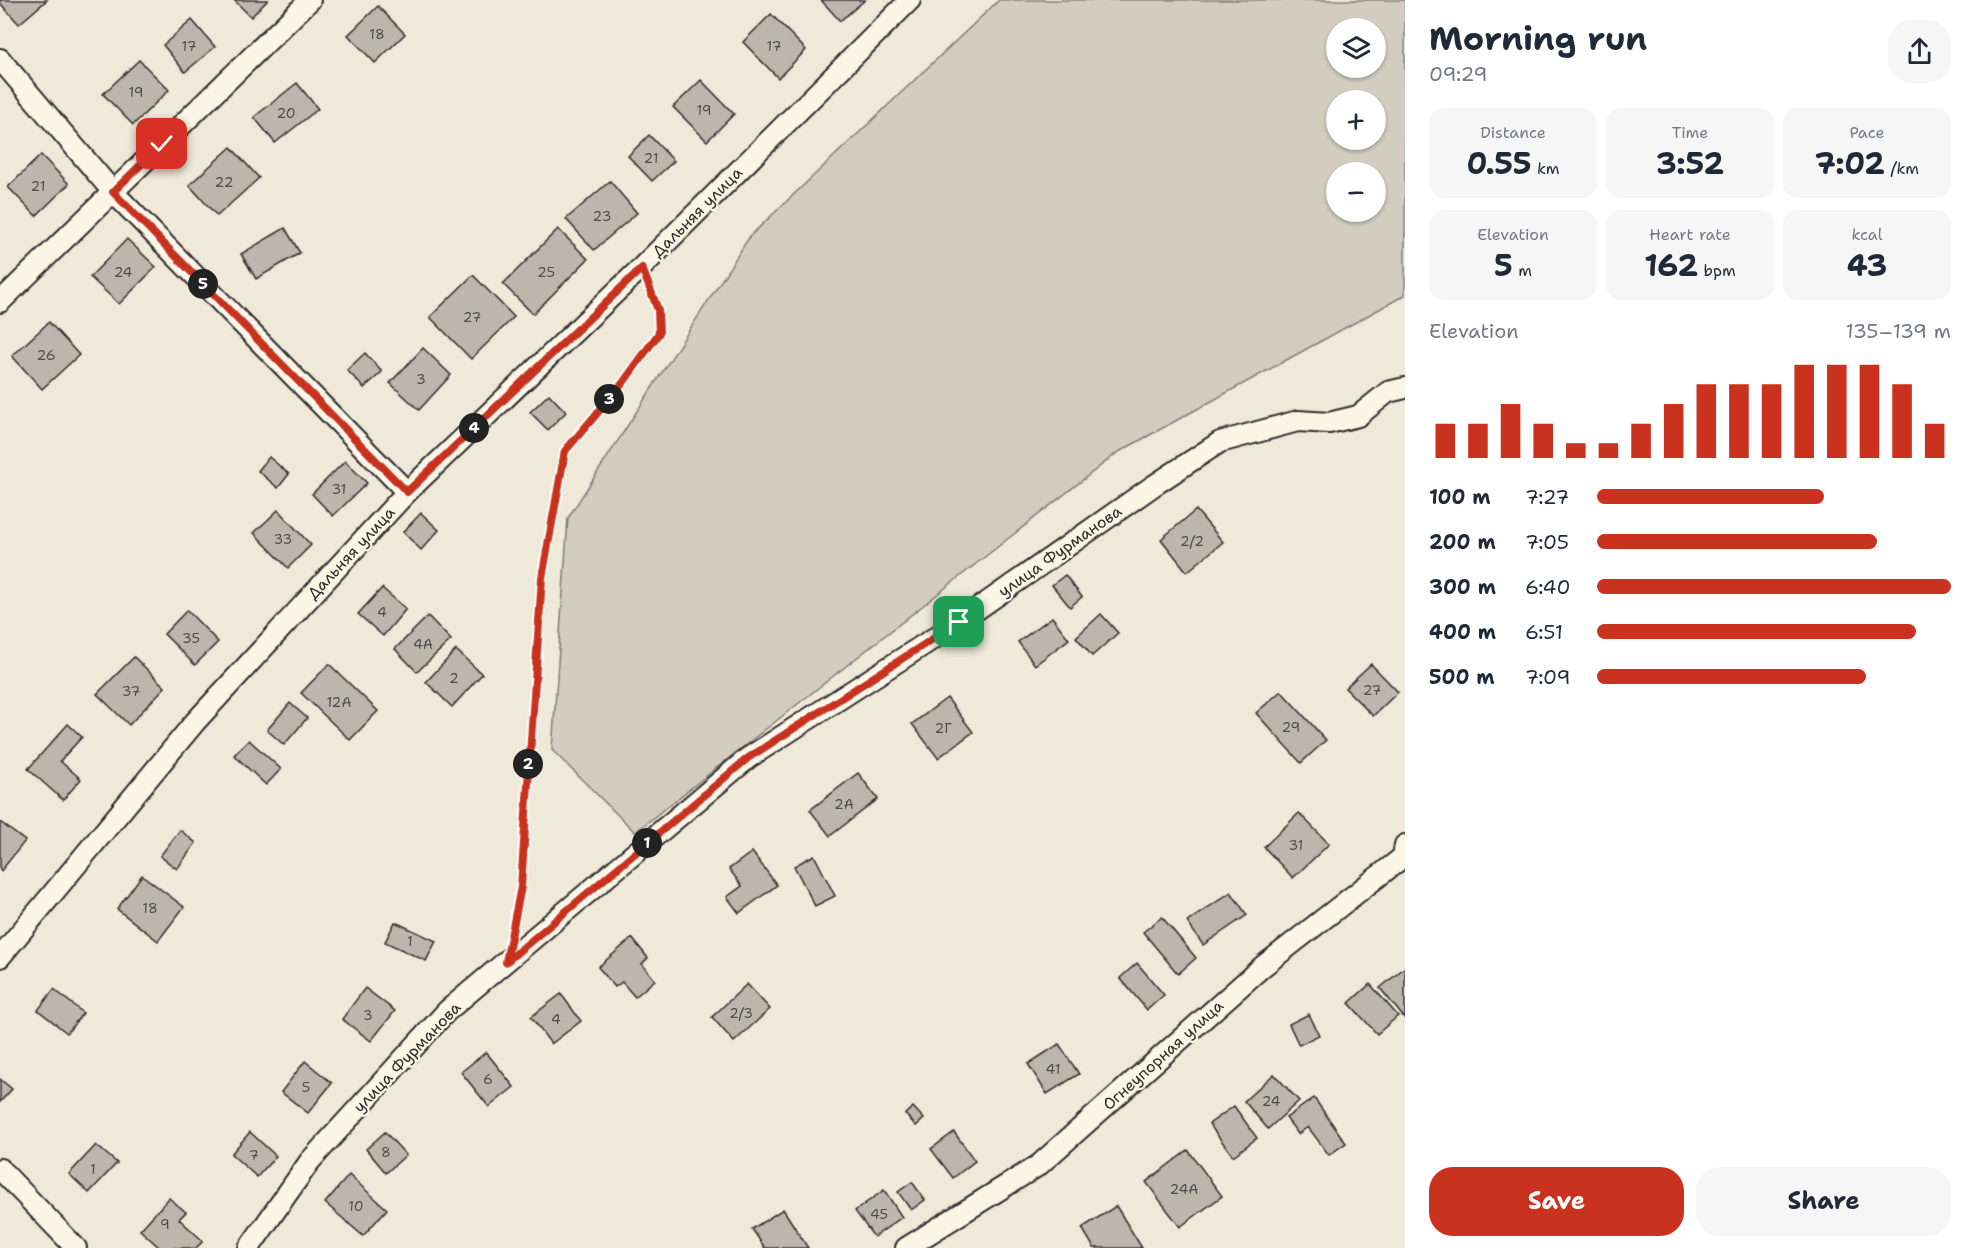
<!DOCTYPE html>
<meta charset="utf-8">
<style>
:root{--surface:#fff;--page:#f6f6f7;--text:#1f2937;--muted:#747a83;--accent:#c8321e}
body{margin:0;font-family:"Shantell Sans",sans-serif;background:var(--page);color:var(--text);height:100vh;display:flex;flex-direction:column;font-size:22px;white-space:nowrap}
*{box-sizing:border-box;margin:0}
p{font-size:20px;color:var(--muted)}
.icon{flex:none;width:33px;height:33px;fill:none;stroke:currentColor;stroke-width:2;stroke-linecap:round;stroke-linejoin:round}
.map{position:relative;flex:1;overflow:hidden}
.drawer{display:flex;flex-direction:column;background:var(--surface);width:570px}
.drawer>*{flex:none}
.fabs{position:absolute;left:1326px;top:18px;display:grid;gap:12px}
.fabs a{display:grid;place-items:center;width:60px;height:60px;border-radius:50%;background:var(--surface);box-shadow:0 2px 4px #0004;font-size:30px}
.pin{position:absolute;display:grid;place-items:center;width:51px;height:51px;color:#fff;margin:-26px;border-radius:12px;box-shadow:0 3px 9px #0006}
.km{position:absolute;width:30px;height:30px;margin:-15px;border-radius:50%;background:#222;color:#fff;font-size:16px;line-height:30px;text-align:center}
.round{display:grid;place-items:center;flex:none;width:63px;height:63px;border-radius:24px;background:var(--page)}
.overview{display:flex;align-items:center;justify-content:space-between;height:102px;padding:0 24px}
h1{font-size:33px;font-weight:700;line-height:45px}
.figures{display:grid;grid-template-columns:repeat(3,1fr);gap:9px;height:102px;padding:6px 24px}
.figures div{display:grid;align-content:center;border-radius:15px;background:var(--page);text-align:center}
.figures b{font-size:30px;font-weight:700}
.figures small{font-size:16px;font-weight:400}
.figures p{font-size:16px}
.chart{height:168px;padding:12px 24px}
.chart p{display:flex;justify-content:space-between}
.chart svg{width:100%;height:108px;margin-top:6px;stroke:var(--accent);stroke-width:6}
.cta{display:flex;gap:12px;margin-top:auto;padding:12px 24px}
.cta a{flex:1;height:69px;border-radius:24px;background:var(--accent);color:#fff;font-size:24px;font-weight:700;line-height:69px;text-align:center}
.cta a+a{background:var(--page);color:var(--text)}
ul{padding:0 24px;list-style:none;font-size:20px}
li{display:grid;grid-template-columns:96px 72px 1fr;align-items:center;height:45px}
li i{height:15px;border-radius:8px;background:var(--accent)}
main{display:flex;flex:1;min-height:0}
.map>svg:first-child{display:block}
.green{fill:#d2cdc0;stroke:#7e7c76;stroke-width:1.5;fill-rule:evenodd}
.building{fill:#bcb7ac;stroke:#2b2b2b;stroke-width:1.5}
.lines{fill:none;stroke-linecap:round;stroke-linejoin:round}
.minor-casing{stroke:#2b2b2b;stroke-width:24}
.path{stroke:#2b2b2b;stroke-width:4;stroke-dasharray:1.5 4.5;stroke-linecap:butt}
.minor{stroke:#fcf5e5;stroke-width:20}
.route-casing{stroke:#fff;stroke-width:12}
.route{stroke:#c8321e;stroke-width:8}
.labels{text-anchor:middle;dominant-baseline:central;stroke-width:4.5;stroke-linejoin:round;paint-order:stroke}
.number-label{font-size:14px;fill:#4f4e4b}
.street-label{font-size:16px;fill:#2b2b2b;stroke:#fcf5e5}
</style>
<main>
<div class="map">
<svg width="1405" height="1248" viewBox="0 0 1405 1248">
<rect width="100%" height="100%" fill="#efe9da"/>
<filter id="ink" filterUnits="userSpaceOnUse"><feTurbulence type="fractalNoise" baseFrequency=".0167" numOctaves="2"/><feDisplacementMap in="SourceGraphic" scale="12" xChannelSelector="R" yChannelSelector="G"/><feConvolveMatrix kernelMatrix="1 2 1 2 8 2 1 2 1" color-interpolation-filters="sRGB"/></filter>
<g filter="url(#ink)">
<path class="green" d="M 999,0 L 1405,0 L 1405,295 L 1117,453 L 635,832 L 552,750 L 568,518 L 750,236 ZM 1336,28 L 1376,28 L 1376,68 L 1336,68 ZM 1336,100 L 1376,100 L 1376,140 L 1336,140 ZM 1336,172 L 1376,172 L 1376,212 L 1336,212 Z"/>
<g class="building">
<polygon points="0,0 47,0 19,24 0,3"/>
<polygon points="234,0 268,0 251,17"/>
<polygon points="821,0 865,0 840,21"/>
<polygon points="378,6 405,34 375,63 348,35"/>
<polygon points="771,14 806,50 778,78 743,42"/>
<polygon points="192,20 215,47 185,72 163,45"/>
<polygon points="139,60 169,90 133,125 103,94"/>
<polygon points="701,80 734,114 707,141 673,107"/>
<polygon points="297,83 318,109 275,143 254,117"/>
<polygon points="649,135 674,161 652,181 628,156"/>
<polygon points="231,147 259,178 217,216 189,185"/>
<polygon points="41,155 69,184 36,216 8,187"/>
<polygon points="610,181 637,213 594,250 566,219"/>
<polygon points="285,228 300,253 256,279 241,254"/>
<polygon points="558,229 588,259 533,314 503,284"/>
<polygon points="127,239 156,267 119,304 90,277"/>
<polygon points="473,275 514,317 471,359 430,317"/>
<polygon points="49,322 79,355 42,389 12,356"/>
<polygon points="423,348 451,375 419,410 390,383"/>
<polygon points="365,353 382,372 364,388 347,370"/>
<polygon points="549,394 566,412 548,430 530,412"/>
<polygon points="269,457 289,474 278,488 258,471"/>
<polygon points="345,461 367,483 333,516 312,494"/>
<polygon points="278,510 311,545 288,568 254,533"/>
<polygon points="1196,510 1223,542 1187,572 1161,539"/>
<polygon points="421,513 439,530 421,550 403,532"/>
<polygon points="1065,575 1082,597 1070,607 1052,585"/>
<polygon points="382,588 406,609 383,636 358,614"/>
<polygon points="187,610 218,642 195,665 164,634"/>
<polygon points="1101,614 1118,633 1092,656 1076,637"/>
<polygon points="428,616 451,640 417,672 395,649"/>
<polygon points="1052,617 1069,639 1035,665 1018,642"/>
<polygon points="456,650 482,674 452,707 426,682"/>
<polygon points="134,657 165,687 129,725 97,694"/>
<polygon points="329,664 378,711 350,740 301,693"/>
<polygon points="1371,664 1398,692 1373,716 1345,688"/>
<polygon points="1281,691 1326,740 1301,763 1256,713"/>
<polygon points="947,698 973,732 938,758 912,724"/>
<polygon points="290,703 307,718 284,745 267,730"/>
<polygon points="68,724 82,737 60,761 81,779 63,800 28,769"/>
<polygon points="249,740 281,769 266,785 234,755"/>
<polygon points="858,773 878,799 830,836 810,810"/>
<polygon points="1299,813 1329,844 1293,878 1264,847"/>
<polygon points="0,822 25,841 1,871 0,870"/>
<polygon points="180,830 196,843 177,869 160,856"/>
<polygon points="752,852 777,885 739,913 727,897 742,886 729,869"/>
<polygon points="814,855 835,896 815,906 794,866"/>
<polygon points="142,875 184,907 158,941 117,909"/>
<polygon points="1231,892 1247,915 1203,945 1187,922"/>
<polygon points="1162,917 1196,958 1178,974 1143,932"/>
<polygon points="395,922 436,941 426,961 385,942"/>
<polygon points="632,938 648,958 642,964 655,980 635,997 622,982 615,987 598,967"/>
<polygon points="1137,963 1164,995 1147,1010 1120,978"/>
<polygon points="1404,968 1405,969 1405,1019 1380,988"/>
<polygon points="747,984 770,1009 734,1042 712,1017"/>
<polygon points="1370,984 1398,1016 1377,1034 1349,1003"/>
<polygon points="365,988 395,1011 371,1041 342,1019"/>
<polygon points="54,989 83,1013 67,1033 38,1010"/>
<polygon points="561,994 581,1021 551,1044 531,1017"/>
<polygon points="1309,1014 1319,1035 1299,1045 1289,1024"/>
<polygon points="1059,1044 1079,1074 1047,1094 1028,1064"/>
<polygon points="486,1052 514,1087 489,1107 461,1072"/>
<polygon points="305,1061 332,1083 308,1113 281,1092"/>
<polygon points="1274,1074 1299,1101 1268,1129 1244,1101"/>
<polygon points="0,1079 12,1089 0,1102"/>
<polygon points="1314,1098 1346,1143 1329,1155 1308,1127 1298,1134 1286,1118"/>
<polygon points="1234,1106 1257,1138 1233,1156 1209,1124"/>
<polygon points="913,1107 924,1119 916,1126 905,1114"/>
<polygon points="250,1132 276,1156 257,1177 231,1154"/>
<polygon points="385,1132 406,1155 386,1173 366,1149"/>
<polygon points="954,1132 975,1161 953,1178 931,1149"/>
<polygon points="96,1145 117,1163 89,1193 69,1174"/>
<polygon points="1188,1150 1222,1196 1180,1227 1146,1182"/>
<polygon points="349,1175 387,1209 363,1236 325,1203"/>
<polygon points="912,1182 925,1200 911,1210 898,1192"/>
<polygon points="884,1190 902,1217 874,1237 855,1211"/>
<polygon points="169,1198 186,1212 179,1219 203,1241 196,1248 160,1248 140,1230"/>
<polygon points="1116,1206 1142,1248 1094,1248 1082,1228"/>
<polygon points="783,1209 808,1248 765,1248 752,1229"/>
</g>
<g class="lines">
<defs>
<g id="minor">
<polyline points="0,59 113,192 407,492"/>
<polyline points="0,302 310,0"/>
<polyline points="0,957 195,722 407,492 641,268 910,0"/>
<polyline points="0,1169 76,1248"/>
<polyline points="249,1248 310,1161 447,1011 748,758 959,622 1153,486 1220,442 1298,421 1329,423 1358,416 1388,392 1405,388"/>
<polyline points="906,1248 1039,1165 1262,967 1403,857 1405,845"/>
</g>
</defs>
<use href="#minor" class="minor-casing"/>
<polyline class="path" points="513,926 521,887 542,578 565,451 623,383 659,333 658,310 650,291"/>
<use href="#minor" class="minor"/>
</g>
</g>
<g class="lines" filter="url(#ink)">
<defs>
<polyline id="route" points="162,144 113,192 407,492 642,268 658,310 659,333 623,383 565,451 542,578 521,887 506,962 748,758 959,622"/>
</defs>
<use href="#route" class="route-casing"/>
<use href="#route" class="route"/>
</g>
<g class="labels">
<g class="number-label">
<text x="377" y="34">18</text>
<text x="189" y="46">17</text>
<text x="774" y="46">17</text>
<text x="136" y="92">19</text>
<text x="704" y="110">19</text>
<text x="286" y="113">20</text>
<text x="651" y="158">21</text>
<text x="224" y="182">22</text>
<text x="38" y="186">21</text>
<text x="602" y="216">23</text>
<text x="123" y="272">24</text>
<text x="546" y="272">25</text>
<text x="472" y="317">27</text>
<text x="46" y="355">26</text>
<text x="421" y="379">3</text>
<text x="339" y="489">31</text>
<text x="283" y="539">33</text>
<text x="1192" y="541">2/2</text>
<text x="382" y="612">4</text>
<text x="191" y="638">35</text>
<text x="423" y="644">4А</text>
<text x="454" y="678">2</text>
<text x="1372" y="690">27</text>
<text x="131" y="691">37</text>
<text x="339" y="702">12А</text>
<text x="1291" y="727">29</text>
<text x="943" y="728">2Г</text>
<text x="844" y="804">2А</text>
<text x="1296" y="845">31</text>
<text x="150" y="908">18</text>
<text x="410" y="941">1</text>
<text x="741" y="1013">2/3</text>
<text x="368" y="1015">3</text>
<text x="556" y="1019">4</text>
<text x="1053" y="1069">41</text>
<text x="488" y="1079">6</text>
<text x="306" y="1087">5</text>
<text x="1271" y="1101">24</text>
<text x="386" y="1152">8</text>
<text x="254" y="1155">7</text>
<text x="93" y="1169">1</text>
<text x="1184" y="1189">24А</text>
<text x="356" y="1206">10</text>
<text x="879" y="1214">45</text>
<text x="165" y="1224">9</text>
</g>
<g class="street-label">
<text transform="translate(697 212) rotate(-45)">Дальняя улица</text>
<text transform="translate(1060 551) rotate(-35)">улица Фурманова</text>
<text transform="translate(351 553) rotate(-47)">Дальняя улица</text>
<text transform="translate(1163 1055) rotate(-42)">Огнеупорная улица</text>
<text transform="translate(407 1057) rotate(-46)">улица Фурманова</text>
</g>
</g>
</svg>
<div class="fabs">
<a><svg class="icon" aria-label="layers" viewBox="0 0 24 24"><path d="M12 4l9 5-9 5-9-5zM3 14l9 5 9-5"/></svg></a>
<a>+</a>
<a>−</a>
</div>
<div class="pin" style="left:959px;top:622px;background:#1e9e55"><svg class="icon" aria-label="arrive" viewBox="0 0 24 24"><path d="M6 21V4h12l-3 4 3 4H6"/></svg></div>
<div class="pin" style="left:162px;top:144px;background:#d93025"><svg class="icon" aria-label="check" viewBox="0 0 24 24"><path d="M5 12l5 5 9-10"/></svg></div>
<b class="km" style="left:647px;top:843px">1</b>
<b class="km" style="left:528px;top:764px">2</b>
<b class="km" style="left:609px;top:399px">3</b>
<b class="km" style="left:474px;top:428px">4</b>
<b class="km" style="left:203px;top:284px">5</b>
</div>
<section class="drawer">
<div class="overview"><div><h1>Morning run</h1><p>09:29</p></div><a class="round"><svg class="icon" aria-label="share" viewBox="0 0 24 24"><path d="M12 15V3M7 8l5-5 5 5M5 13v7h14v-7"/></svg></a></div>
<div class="figures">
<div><p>Distance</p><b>0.55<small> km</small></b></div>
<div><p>Time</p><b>3:52</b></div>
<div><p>Pace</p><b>7:02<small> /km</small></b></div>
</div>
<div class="figures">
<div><p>Elevation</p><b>5<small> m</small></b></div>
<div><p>Heart rate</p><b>162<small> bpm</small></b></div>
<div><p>kcal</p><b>43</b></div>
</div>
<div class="chart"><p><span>Elevation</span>135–139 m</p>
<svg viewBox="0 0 160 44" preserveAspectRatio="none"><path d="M5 44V30M15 44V30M25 44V22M35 44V30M45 44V38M55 44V38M65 44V30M75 44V22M85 44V14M95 44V14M105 44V14M115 44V6M125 44V6M135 44V6M145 44V14M155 44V30"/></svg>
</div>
<ul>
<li><b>100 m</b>7:27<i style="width:64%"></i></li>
<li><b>200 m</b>7:05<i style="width:79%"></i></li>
<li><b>300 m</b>6:40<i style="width:100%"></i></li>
<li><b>400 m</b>6:51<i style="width:90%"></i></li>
<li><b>500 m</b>7:09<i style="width:76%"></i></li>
</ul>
<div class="cta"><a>Save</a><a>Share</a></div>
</section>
</main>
